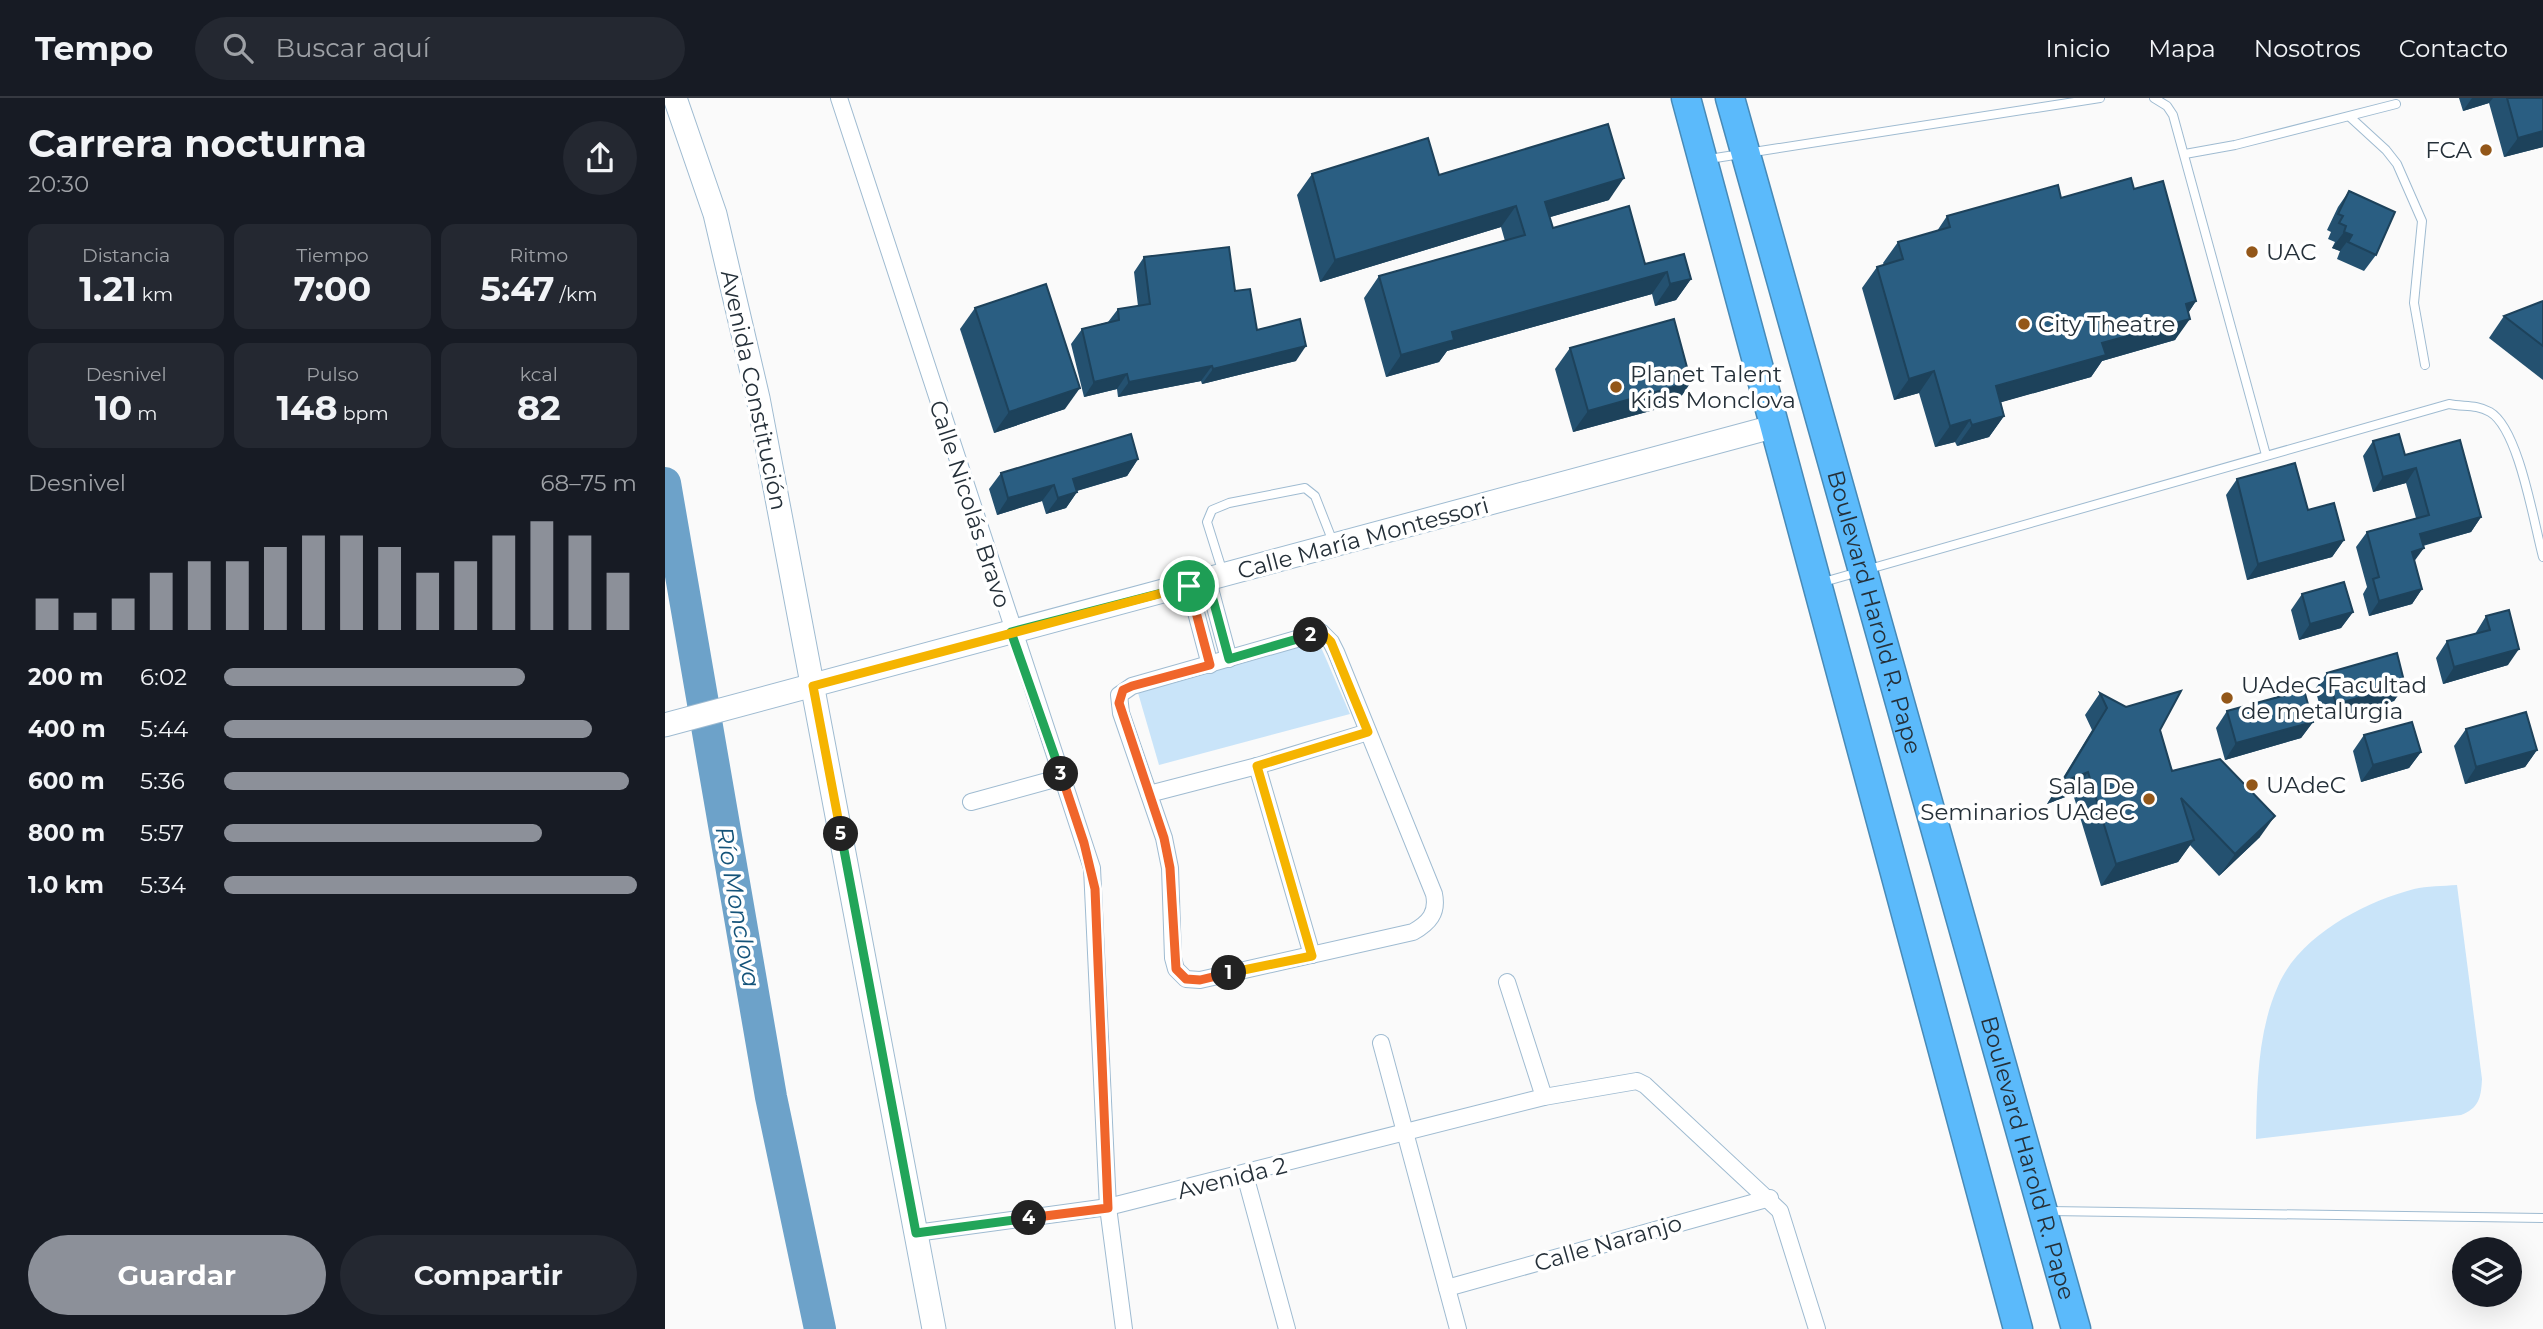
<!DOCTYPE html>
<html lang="es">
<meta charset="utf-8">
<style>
:root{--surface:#171b24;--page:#242831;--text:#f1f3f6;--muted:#9ea1a6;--line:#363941;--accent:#8c9099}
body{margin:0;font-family:Montserrat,sans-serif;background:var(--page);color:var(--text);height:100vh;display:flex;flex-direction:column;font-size:26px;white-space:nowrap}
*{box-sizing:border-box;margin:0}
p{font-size:23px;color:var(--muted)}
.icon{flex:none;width:38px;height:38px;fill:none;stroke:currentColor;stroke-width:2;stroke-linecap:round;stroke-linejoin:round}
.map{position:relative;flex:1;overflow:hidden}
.drawer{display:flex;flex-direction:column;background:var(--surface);width:665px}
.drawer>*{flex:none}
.buttons{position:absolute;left:1787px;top:1139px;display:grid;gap:14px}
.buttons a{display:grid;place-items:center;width:70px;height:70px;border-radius:50%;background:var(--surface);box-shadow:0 7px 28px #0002;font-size:35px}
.pin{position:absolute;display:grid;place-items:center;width:60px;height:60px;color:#fff;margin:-30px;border:4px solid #fff;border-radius:50%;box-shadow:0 2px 7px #0007}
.km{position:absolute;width:35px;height:35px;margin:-18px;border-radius:50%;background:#222;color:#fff;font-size:19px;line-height:35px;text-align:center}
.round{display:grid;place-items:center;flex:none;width:74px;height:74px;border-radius:37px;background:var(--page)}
.overview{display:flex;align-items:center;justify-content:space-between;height:119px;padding:0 28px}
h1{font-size:38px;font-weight:700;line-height:52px}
.metrics{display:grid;grid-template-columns:repeat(3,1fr);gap:10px;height:119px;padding:7px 28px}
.metrics div{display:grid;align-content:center;border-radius:14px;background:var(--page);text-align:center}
.metrics b{font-size:35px;font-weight:700}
.metrics small{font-size:19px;font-weight:400}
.metrics p{font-size:19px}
.chart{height:196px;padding:14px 28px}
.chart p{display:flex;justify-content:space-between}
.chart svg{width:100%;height:126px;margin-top:7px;stroke:var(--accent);stroke-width:6}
.button{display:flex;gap:14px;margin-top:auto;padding:14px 28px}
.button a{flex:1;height:80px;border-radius:42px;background:var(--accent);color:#fff;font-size:28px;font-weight:700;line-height:80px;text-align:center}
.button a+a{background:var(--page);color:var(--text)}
ul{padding:0 28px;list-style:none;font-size:23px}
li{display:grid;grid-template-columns:112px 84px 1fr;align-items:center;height:52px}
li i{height:18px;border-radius:9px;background:var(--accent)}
header{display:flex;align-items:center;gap:42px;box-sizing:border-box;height:98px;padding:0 35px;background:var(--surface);border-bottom:2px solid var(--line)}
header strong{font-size:33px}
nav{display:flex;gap:38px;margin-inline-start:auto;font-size:24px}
.search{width:490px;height:63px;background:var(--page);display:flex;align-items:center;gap:18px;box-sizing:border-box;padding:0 24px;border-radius:38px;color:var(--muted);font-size:26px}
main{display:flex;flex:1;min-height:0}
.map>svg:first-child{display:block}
.green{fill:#c9e4f9}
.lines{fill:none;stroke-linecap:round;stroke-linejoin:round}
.river{stroke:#6da2c9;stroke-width:32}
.lane-casing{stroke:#9fbbd1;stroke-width:10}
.street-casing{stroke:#9fbbd1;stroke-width:18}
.secondary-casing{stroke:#9fbbd1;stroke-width:25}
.highway-casing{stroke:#488ab7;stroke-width:31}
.lane{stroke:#fff;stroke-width:8}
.street{stroke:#fff;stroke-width:16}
.secondary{stroke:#fff;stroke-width:23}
.highway{stroke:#5bbafb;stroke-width:28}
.wall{fill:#245170}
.shaded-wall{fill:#1d425b}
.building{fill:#2a5e82;stroke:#1d425b;stroke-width:2}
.split-1-casing{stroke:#fff;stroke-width:14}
.split-2-casing{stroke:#fff;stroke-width:14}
.split-3-casing{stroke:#fff;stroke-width:14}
.split-4-casing{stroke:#fff;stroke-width:14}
.split-5-casing{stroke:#fff;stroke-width:14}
.split-6-casing{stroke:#fff;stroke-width:14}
.split-1{stroke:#f0652b;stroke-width:9}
.split-2{stroke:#f5b400;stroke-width:9}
.split-3{stroke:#22a559;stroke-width:9}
.split-4{stroke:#f0652b;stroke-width:9}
.split-5{stroke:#22a559;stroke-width:9}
.split-6{stroke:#f5b400;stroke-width:9}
.poi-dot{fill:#935719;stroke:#fff;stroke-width:2.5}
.labels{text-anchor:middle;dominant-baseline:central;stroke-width:7;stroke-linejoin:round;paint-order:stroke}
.poi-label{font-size:23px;fill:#253039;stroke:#fff;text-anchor:start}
.street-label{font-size:23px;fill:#253039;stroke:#fff}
.water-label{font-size:24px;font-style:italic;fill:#15547a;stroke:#fff}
</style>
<header>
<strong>Tempo</strong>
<div class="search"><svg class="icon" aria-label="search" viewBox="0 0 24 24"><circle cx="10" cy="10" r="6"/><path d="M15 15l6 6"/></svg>Buscar aquí</div>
<nav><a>Inicio</a><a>Mapa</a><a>Nosotros</a><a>Contacto</a></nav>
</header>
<main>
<section class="drawer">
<div class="overview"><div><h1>Carrera nocturna</h1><p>20:30</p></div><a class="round"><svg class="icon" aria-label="share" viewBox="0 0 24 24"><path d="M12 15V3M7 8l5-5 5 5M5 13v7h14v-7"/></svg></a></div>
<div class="metrics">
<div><p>Distancia</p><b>1.21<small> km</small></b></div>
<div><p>Tiempo</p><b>7:00</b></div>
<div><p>Ritmo</p><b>5:47<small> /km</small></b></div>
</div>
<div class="metrics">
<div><p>Desnivel</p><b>10<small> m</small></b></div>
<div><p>Pulso</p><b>148<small> bpm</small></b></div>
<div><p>kcal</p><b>82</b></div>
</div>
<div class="chart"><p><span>Desnivel</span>68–75 m</p>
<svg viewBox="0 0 160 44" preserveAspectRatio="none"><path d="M5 44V33M15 44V38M25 44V33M35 44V24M45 44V20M55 44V20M65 44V15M75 44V11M85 44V11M95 44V15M105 44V24M115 44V20M125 44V11M135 44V6M145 44V11M155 44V24"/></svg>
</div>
<ul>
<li><b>200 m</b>6:02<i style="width:73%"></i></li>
<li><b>400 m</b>5:44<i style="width:89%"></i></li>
<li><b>600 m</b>5:36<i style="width:98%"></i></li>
<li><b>800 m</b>5:57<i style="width:77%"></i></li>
<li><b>1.0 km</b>5:34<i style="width:100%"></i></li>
</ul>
<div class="button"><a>Guardar</a><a>Compartir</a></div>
</section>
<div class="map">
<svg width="1878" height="1231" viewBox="0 0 1878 1231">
<rect width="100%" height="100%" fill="#fafafa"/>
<g class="green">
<polygon points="652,540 685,616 494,667 471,588"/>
<path d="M 1792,787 L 1817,981 C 1816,1000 1814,1010 1796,1017 L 1591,1041 C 1592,990 1592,935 1613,888 C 1634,838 1699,804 1749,791 C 1762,788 1778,788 1792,787 Z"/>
</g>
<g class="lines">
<polyline class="river" points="0,385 106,999 155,1231"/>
<defs>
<g id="lane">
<polyline points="1489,0 1502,8 1508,17 1601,357"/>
<polyline points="1685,19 1721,52 1732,66 1757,123 1749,205 1760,267"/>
<polyline points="1520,56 1570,47 1731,6"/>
<polyline points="1044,61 1435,0"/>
<polyline points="558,475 542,424 547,412 564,405 640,390 650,398 668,444"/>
<path d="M 1155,485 L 1784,306 C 1799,309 1811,306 1825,314 C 1854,331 1869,426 1878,459"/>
<polyline points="1384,1113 1878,1120"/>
</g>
<g id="street">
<polyline points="174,0 427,770 443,1109 459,1231"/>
<polyline points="543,483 564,561"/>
<polyline points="524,488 545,567"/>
<path d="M 656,534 L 666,544 L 671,554 L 769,796 C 773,815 764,825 748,834 L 535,882 L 521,881 L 511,871 L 508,860 L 505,770 L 499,740 L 456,615 L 454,597 L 467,588 Z"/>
<polyline points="592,668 647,857"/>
<polyline points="484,696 592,668 703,634"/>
<polyline points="306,704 397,679"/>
<polyline points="842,884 879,999"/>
<polyline points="716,945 793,1231"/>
<polyline points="580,1077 622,1231"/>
<polyline points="251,1135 443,1109 879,999 972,983 980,987 1115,1113 1152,1231"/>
<polyline points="782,1190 1105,1100"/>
</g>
<g id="secondary">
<polyline points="10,0 50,116 93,300 269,1231"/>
<polyline points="0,627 1111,328"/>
</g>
<g id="highway">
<polyline points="1021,0 1353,1231"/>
<path id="s1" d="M 1065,0 L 1411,1231"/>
</g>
</defs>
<use href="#lane" class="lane-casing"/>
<use href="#street" class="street-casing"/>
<use href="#secondary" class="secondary-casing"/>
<use href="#highway" class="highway-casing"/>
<use href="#lane" class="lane"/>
<use href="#street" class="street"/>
<use href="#secondary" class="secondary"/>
<use href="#highway" class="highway"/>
</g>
<g class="wall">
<polygon points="1794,0 1878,0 1878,49 1839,59 1824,5 1798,13"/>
<polygon points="647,76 774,77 944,102 885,119 888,130 980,166 1026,181 1011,202 990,208 987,196 782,253 774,264 721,279 699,200 714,178 840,143 836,129 655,184 632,97"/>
<polygon points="1469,91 1531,203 1523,215 1510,242 1437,263 1426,279 1336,304 1339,318 1324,339 1292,348 1290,344 1270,349 1254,295 1229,302 1197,190 1212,169 1219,167 1218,165 1233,144 1272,133 1282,118 1396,100"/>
<polygon points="1684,93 1711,157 1699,173 1672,161 1675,153 1667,150 1670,144 1663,141 1666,134 1662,132 1673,109"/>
<polygon points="479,159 570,193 592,232 631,263 537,286 536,283 453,299 452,291 419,299 406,246 417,231 443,224 453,211 473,208 469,174"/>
<polygon points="1878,203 1878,282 1824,240 1839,218"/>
<polygon points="310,210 400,311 329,335 295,231"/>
<polygon points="905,250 1026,284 1011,306 908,334 890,271"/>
<polygon points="1708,343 1740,357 1816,419 1806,434 1758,448 1749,463 1757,491 1747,506 1704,518 1698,496 1702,489 1691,449 1702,434 1751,420 1741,385 1708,394 1698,358"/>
<polygon points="473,361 462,378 412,393 412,394 401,410 381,416 377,403 332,417 324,391 336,375"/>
<polygon points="1572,381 1643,412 1679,442 1667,459 1582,482 1561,397"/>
<polygon points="1637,496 1688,514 1676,530 1634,542 1626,512"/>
<polygon points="1821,518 1843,567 1778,586 1771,560 1782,543 1810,536"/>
<polygon points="1662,575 1740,587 1729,603 1659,622 1650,591"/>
<polygon points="1435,595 1495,632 1507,673 1595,739 1554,778 1525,747 1513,764 1436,788 1408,696 1382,706 1427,632 1420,617"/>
<polygon points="1562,613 1648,624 1636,640 1560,662 1551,630"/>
<polygon points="1801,631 1872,652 1860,669 1800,686 1789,648"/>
<polygon points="1699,637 1756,654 1744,670 1696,684 1688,653"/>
</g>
<g class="shaded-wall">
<polygon points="1807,0 1828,0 1824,5 1798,13"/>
<polygon points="1878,33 1878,49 1839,59 1853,40"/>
<polygon points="959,80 944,102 865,125 880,104"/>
<polygon points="851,108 836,129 655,184 670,162"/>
<polygon points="1679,134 1687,137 1675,153 1667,150"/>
<polygon points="1002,174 987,196 782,253 774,264 721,279 736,257 787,234"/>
<polygon points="1026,181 1011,202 990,208 1005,186"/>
<polygon points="1531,203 1518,223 1525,221 1510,242 1437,263 1426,279 1316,310 1331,288 1521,206"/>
<polygon points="641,248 631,263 537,286 548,271"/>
<polygon points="547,268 536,283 453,299 464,284"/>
<polygon points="1269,273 1254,295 1229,302 1244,281"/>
<polygon points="462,276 452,291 419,299 429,284"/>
<polygon points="1026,284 1011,306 908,334 923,313"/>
<polygon points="415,290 400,311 329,335 344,314"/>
<polygon points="1339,318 1324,339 1292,348 1307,327"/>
<polygon points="1305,322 1290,344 1270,349 1285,328"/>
<polygon points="473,361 462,378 397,397 408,381"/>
<polygon points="1751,370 1741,385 1708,394 1718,379"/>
<polygon points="389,387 377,403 332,417 343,400"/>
<polygon points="412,394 401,410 381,416 393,400"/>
<polygon points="1816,419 1806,434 1744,451 1755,436"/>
<polygon points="1679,442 1667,459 1582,482 1593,466"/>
<polygon points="1759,450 1748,465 1747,454"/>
<polygon points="1757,491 1747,506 1704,518 1714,503"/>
<polygon points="1688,514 1676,530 1634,542 1645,526"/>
<polygon points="1854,551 1843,567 1778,586 1789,569"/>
<polygon points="1740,587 1729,603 1659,622 1671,606"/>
<polygon points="1648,624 1636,640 1560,662 1571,645"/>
<polygon points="1872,652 1860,669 1800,686 1811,669"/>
<polygon points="1756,654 1744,670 1696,684 1708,667"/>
<polygon points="1423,674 1408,696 1382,706 1397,684"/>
<polygon points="1610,718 1595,739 1554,778 1570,756"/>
<polygon points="1529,742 1513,764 1436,788 1451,766"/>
</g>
<g class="building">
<polygon points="1842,0 1878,0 1878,33 1853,40"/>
<polygon points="943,26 959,80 880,104 888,130 964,108 980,166 1019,156 1026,181 1005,186 1002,174 787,234 789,242 736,257 714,178 860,137 851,108 670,162 647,76 763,40 774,77"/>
<polygon points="1466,80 1469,91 1498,83 1531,203 1521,206 1525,221 1437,245 1441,257 1331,288 1339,318 1307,327 1305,322 1285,328 1269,273 1244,281 1212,169 1238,161 1233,144 1285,129 1282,118 1393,87 1396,100"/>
<polygon points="1684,93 1730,114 1711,157 1683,144 1687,137 1679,134 1681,128 1674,125 1678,118 1673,116"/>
<polygon points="564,149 570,193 585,191 592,232 635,221 641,248 548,271 547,268 464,284 462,276 429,284 417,231 454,222 453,211 485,206 479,159"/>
<polygon points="381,186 415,290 344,314 310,210"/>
<polygon points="1878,203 1878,248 1839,218"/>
<polygon points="1009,221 1026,284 923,313 905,250"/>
<polygon points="466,336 473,361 408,381 412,394 393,400 389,387 343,400 336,375"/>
<polygon points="1734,336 1740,357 1795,342 1816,419 1755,436 1759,450 1747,454 1757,491 1714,503 1708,481 1714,479 1702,434 1764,417 1751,370 1718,379 1708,343"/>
<polygon points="1630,365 1643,412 1669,405 1679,442 1593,466 1572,381"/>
<polygon points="1679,484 1688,514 1645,526 1637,496"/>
<polygon points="1844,512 1854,551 1789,569 1782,543 1825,532 1821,518"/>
<polygon points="1732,555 1740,587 1671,606 1662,575"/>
<polygon points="1639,592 1648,624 1571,645 1562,613"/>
<polygon points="1516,593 1495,632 1507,673 1555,661 1610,718 1570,756 1516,700 1529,742 1451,766 1423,674 1397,684 1442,610 1435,595 1461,609"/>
<polygon points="1861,614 1872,652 1811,669 1801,631"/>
<polygon points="1747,624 1756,654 1708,667 1699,637"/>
</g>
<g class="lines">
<defs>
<polyline id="split-1" points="524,488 545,567 467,588 458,592 454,605 499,740 505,770 511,871 521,881 535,882 564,875"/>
<polyline id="split-2" points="564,875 647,858 592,668 703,634 666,544 656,534 646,537"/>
<polyline id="split-3" points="396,676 346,534 543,483 564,561 646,537"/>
<polyline id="split-4" points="364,1120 443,1110 430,791 419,745 396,676"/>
<polyline id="split-5" points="176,736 251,1135 364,1120"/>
<polyline id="split-6" points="176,736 148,588 524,488"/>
</defs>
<use href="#split-1" class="split-1-casing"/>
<use href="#split-2" class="split-2-casing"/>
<use href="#split-3" class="split-3-casing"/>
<use href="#split-4" class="split-4-casing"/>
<use href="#split-5" class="split-5-casing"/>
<use href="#split-6" class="split-6-casing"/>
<use href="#split-1" class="split-1"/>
<use href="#split-2" class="split-2"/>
<use href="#split-3" class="split-3"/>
<use href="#split-4" class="split-4"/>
<use href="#split-5" class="split-5"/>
<use href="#split-6" class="split-6"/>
</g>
<g class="poi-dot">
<circle cx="1821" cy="52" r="7"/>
<circle cx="1587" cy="154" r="7"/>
<circle cx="1359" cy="226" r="7"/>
<circle cx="951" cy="289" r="7"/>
<circle cx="1562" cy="600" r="7"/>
<circle cx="1587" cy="687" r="7"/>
<circle cx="1484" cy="701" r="7"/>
</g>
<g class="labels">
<g class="poi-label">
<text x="1807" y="52" text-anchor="end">FCA</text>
<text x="1601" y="154">UAC</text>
<text x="1373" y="226">City Theatre</text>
<text x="965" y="276">Planet Talent<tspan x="965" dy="26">Kids Monclova</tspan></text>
<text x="1576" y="587">UAdeC Facultad<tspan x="1576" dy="26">de metalurgia</tspan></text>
<text x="1601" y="687">UAdeC</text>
<text x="1470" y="688" text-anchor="end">Sala De<tspan x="1470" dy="26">Seminarios UAdeC</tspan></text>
</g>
<g class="street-label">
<text transform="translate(89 292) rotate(78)">Avenida Constitución</text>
<text transform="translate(305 406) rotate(72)">Calle Nicolás Bravo</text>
<text transform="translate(698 440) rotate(-15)">Calle María Montessori</text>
<text stroke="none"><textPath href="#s1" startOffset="534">Boulevard Harold R. Pape</textPath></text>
<text stroke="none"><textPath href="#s1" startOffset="1101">Boulevard Harold R. Pape</textPath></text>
<text transform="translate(567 1080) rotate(-14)">Avenida 2</text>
<text transform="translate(943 1145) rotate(-16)">Calle Naranjo</text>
</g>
<g class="water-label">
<text transform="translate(73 809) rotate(80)">Río Monclova</text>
</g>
</g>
</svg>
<div class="buttons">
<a><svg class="icon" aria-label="layers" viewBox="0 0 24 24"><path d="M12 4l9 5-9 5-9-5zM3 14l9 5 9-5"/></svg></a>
</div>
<div class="pin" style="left:524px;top:488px;background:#1e9e55"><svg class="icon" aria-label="arrive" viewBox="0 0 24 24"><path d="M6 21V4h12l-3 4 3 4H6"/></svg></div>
<b class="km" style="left:564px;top:875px">1</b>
<b class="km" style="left:646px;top:537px">2</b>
<b class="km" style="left:396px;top:676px">3</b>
<b class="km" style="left:364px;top:1120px">4</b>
<b class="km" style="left:176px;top:736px">5</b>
</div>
</main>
